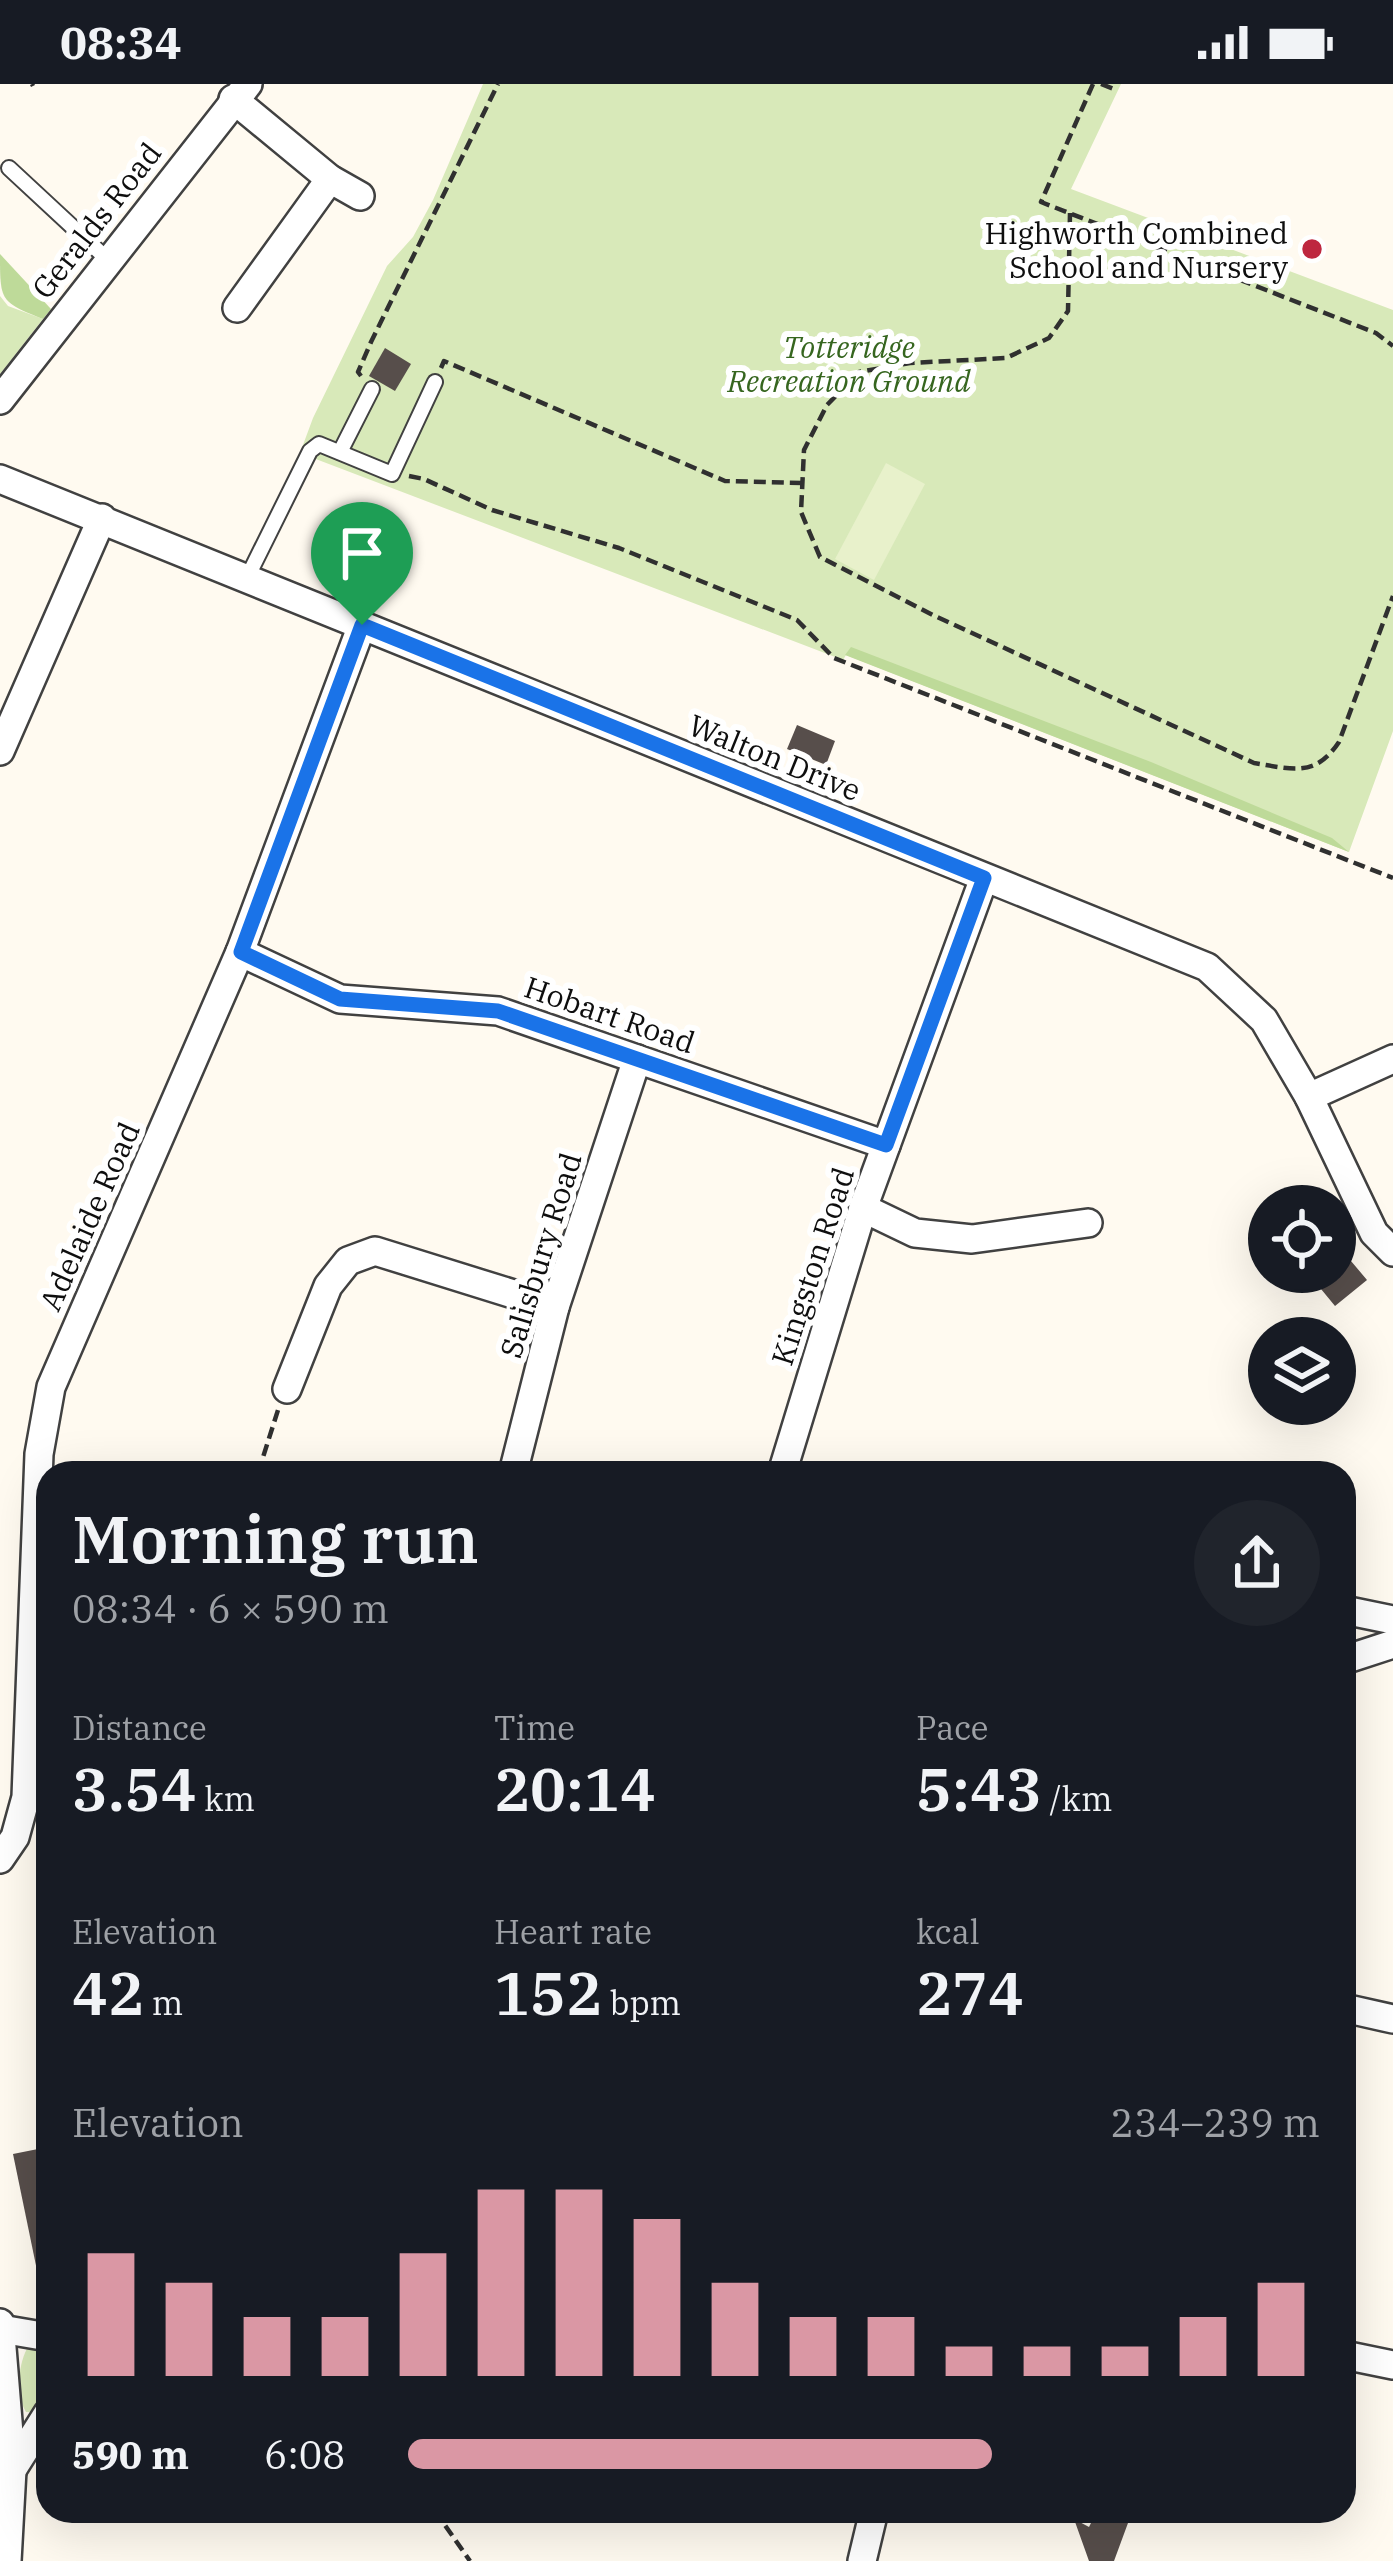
<!DOCTYPE html>
<meta charset="utf-8">
<style>
:root{--surface:#171b24;--page:#20242c;--text:#f1f3f6;--muted:#9ea1a6;--accent:#da97a4}
body{margin:0;font-family:"IBM Plex Serif",serif;background:var(--page);color:var(--text);height:100vh;display:flex;flex-direction:column;font-size:45px;white-space:nowrap}
*{box-sizing:border-box;margin:0}
p{font-size:39px;color:var(--muted)}
.icon{flex:none;width:66px;height:66px;fill:none;stroke:currentColor;stroke-width:2;stroke-linecap:round;stroke-linejoin:round}
.map{position:relative;flex:1;overflow:hidden}
.panel{position:absolute;left:36px;top:1377px;width:1320px;height:1062px;display:flex;flex-direction:column;background:var(--surface);border-radius:36px;box-shadow:0 12px 48px #0002}
.panel>*{flex:none}
.buttons{position:absolute;left:1248px;top:1101px;display:grid;gap:24px}
.buttons a{display:grid;place-items:center;width:108px;height:108px;border-radius:50%;background:var(--surface);box-shadow:0 12px 48px #0002;font-size:60px}
.pin{position:absolute;display:grid;place-items:center;width:102px;height:102px;color:#fff;margin:-123px -51px;border-radius:50% 50% 50% 0;rotate:-45deg;box-shadow:0 0 12px #0007}
.pin .icon{rotate:45deg}
.round{display:grid;place-items:center;flex:none;width:126px;height:126px;border-radius:63px;background:var(--page)}
.overview{display:flex;align-items:center;justify-content:space-between;height:204px;padding:0 36px}
h1{font-size:66px;font-weight:600;line-height:90px}
.metrics{display:grid;grid-template-columns:repeat(3,1fr);gap:18px;height:204px;padding:12px 36px}
.metrics div{display:grid;align-content:center}
.metrics b{font-size:60px;font-weight:600}
.metrics small{font-size:33px;font-weight:400}
.metrics p{font-size:33px}
.chart{height:336px;padding:24px 36px}
.chart p{display:flex;justify-content:space-between}
.chart svg{width:100%;height:216px;margin-top:12px;stroke:var(--accent);stroke-width:6}
ul{padding:0 36px;list-style:none;font-size:39px}
li{display:grid;grid-template-columns:192px 144px 1fr;align-items:center;height:90px}
li i{height:30px;border-radius:15px;background:var(--accent)}
.status{display:flex;justify-content:space-between;align-items:center;height:84px;padding:0 60px;background:var(--surface);direction:ltr}
.status svg{height:33px;fill:currentColor}
.map>svg:first-child{display:block}
.green{fill:#d8e9b9}
.forest{fill:#beda99}
.pitch{fill:#e8f1cb}
.building{fill:#574e4b}
.lines{fill:none;stroke-linecap:round;stroke-linejoin:round}
.service-casing{stroke:#414141;stroke-width:18}
.minor-casing{stroke:#414141;stroke-width:32}
.path{stroke:#303030;stroke-width:4.5;stroke-dasharray:12 6;stroke-linecap:butt}
.service{stroke:#fff;stroke-width:14}
.minor{stroke:#fff;stroke-width:27}
.route-casing{stroke:#fff;stroke-width:24}
.route{stroke:#1a73e8;stroke-width:15}
.poi-dot{fill:#be273f;stroke:#fff;stroke-width:4.5}
.labels{text-anchor:middle;dominant-baseline:central;stroke-width:12;stroke-linejoin:round;paint-order:stroke}
.street-label{font-size:30px;fill:#0e0e0e;stroke:#fff}
.poi-label{font-size:30px;fill:#0e0e0e;stroke:#fff;text-anchor:end}
.park-label{font-size:30px;font-style:italic;fill:#36661f;stroke:#fff}
</style>
<div class="status"><b>08:34</b><svg viewBox="0 0 49 12"><path d="M0 12V9h3v3zM5 12V6h3v6zM10 12V3h3v9zM15 12V0h3v12zM26 1h20v11H26zM47 4h2v5h-2z"/></svg></div>
<div class="map">
<svg width="1393" height="2477" viewBox="0 0 1393 2477">
<rect width="100%" height="100%" fill="#fffaf0"/>
<g class="green">
<polygon points="483,0 1121,0 1071,105 1393,226 1393,647 1349,768 846,571 843,576 300,369 313,334 387,182 413,153 433,116"/>
<polygon points="0,212 8,222 43,235 0,290"/>
<path d="M 29,2261 L 48,2263 L 48,2308 L 34,2328 L 26,2328 C 15,2310 18,2279 29,2261 Z"/>
</g>
<g class="forest">
<path d="M 0,170 L 51,225 L 43,235 C 0,218 0,217 0,170 Z"/>
<polygon points="851,563 1151,678 1332,754 1349,768 845,571"/>
</g>
<polygon class="pitch" points="886,379 925,400 874,496 835,475"/>
<g class="building">
<polygon points="385,264 411,280 395,307 369,292"/>
<polygon points="797,641 835,657 826,681 787,665"/>
<polygon points="1335,1158 1367,1196 1335,1222 1321,1205 1332,1197 1325,1188 1335,1188"/>
<polygon points="48,2063 48,2200 40,2201 13,2070"/>
<polygon points="1097,2427 1128,2439 1114,2477 1089,2477 1074,2435 1089,2443"/>
</g>
<g class="lines">
<defs>
<g id="service">
<polyline points="9,84 107,175"/>
<polyline points="340,368 372,305"/>
<polyline points="247,494 310,367 319,360 392,390 435,298"/>
</g>
<g id="minor">
<polyline points="233,15 330,95 360,112"/>
<polyline points="237,224 330,95"/>
<polyline points="0,316 248,0"/>
<polyline points="0,395 1207,883 1264,936 1309,1013 1374,1149 1393,1168"/>
<polyline points="0,667 102,434"/>
<polyline points="240,868 340,915 498,927 886,1061"/>
<polyline points="1309,1013 1393,975"/>
<polyline points="863,1124 915,1149 972,1155 1088,1139"/>
<polyline points="287,1305 328,1202 348,1177 375,1167 555,1223"/>
<polyline points="513,1389 555,1223 637,975"/>
<polyline points="782,1389 863,1124 984,794"/>
<polyline points="1344,1526 1393,1536"/>
<polyline points="1344,1576 1393,1560"/>
<polyline points="0,1775 15,1753 26,1713 39,1370 51,1303 240,868 362,541"/>
<polyline points="1344,1924 1393,1935"/>
<polyline points="0,2239 12,2386 7,2477"/>
<polyline points="1,2245 48,2253"/>
<polyline points="1344,2271 1393,2281"/>
<polyline points="12,2386 48,2329"/>
<polyline points="862,2477 874,2427"/>
</g>
</defs>
<use href="#service" class="service-casing"/>
<use href="#minor" class="minor-casing"/>
<g class="path">
<polyline points="32,0 33,2"/>
<polyline points="1093,0 1041,118 1376,249 1393,262"/>
<polyline points="1101,0 1114,5"/>
<path d="M 1070,129 L 1068,227 L 1049,254 L 1006,274 L 910,279 L 859,288 L 827,321 L 804,366 L 801,428 L 820,473 L 933,531 L 1254,679 C 1292,685 1315,694 1339,658 L 1393,512"/>
<polyline points="441,284 444,277 725,397 802,399"/>
<polyline points="361,292 358,288 371,258 498,0"/>
<polyline points="409,392 424,395 492,426 619,464 797,536 834,574 1393,794"/>
<polyline points="258,1389 278,1326"/>
<polyline points="435,2427 470,2477"/>
<polyline points="473,2427 513,2436 527,2427"/>
</g>
<use href="#service" class="service"/>
<use href="#minor" class="minor"/>
</g>
<g class="lines">
<defs>
<polygon id="route" points="362,541 984,794 886,1061 498,927 340,915 241,868"/>
</defs>
<use href="#route" class="route-casing"/>
<use href="#route" class="route"/>
</g>
<circle class="poi-dot" cx="1312" cy="165" r="12"/>
<g class="labels">
<g class="street-label">
<text transform="translate(96 136) rotate(-52)">Geralds Road</text>
<text transform="translate(775 673) rotate(22)">Walton Drive</text>
<text transform="translate(610 930) rotate(19)">Hobart Road</text>
<text transform="translate(89 1132) rotate(-66)">Adelaide Road</text>
<text transform="translate(540 1171) rotate(-73)">Salisbury Road</text>
<text transform="translate(812 1182) rotate(-72)">Kingston Road</text>
</g>
<g class="poi-label">
<text x="1288" y="148">Highworth Combined<tspan x="1288" dy="34">School and Nursery</tspan></text>
</g>
<g class="park-label">
<text x="849" y="262">Totteridge<tspan x="849" dy="34">Recreation Ground</tspan></text>
</g>
</g>
</svg>
<div class="buttons">
<a><svg class="icon" aria-label="locate" viewBox="0 0 24 24"><circle cx="12" cy="12" r="6"/><path d="M12 2v4M12 18v4M2 12h4M18 12h4"/></svg></a>
<a><svg class="icon" aria-label="layers" viewBox="0 0 24 24"><path d="M12 4l9 5-9 5-9-5zM3 14l9 5 9-5"/></svg></a>
</div>
<div class="pin" style="left:362px;top:541px;background:#1e9e55"><svg class="icon" aria-label="arrive" viewBox="0 0 24 24"><path d="M6 21V4h12l-3 4 3 4H6"/></svg></div>
<section class="panel">
<div class="overview"><div><h1>Morning run</h1><p>08:34 · 6 × 590 m</p></div><a class="round"><svg class="icon" aria-label="share" viewBox="0 0 24 24"><path d="M12 15V3M7 8l5-5 5 5M5 13v7h14v-7"/></svg></a></div>
<div class="metrics">
<div><p>Distance</p><b>3.54<small> km</small></b></div>
<div><p>Time</p><b>20:14</b></div>
<div><p>Pace</p><b>5:43<small> /km</small></b></div>
</div>
<div class="metrics">
<div><p>Elevation</p><b>42<small> m</small></b></div>
<div><p>Heart rate</p><b>152<small> bpm</small></b></div>
<div><p>kcal</p><b>274</b></div>
</div>
<div class="chart"><p><span>Elevation</span>234–239 m</p>
<svg viewBox="0 0 160 44" preserveAspectRatio="none"><path d="M5 44V19M15 44V25M25 44V32M35 44V32M45 44V19M55 44V6M65 44V6M75 44V12M85 44V25M95 44V32M105 44V32M115 44V38M125 44V38M135 44V38M145 44V32M155 44V25"/></svg>
</div>
<ul>
<li><b>590 m</b>6:08<i style="width:64%"></i></li>
</ul>
</section>
</div>
